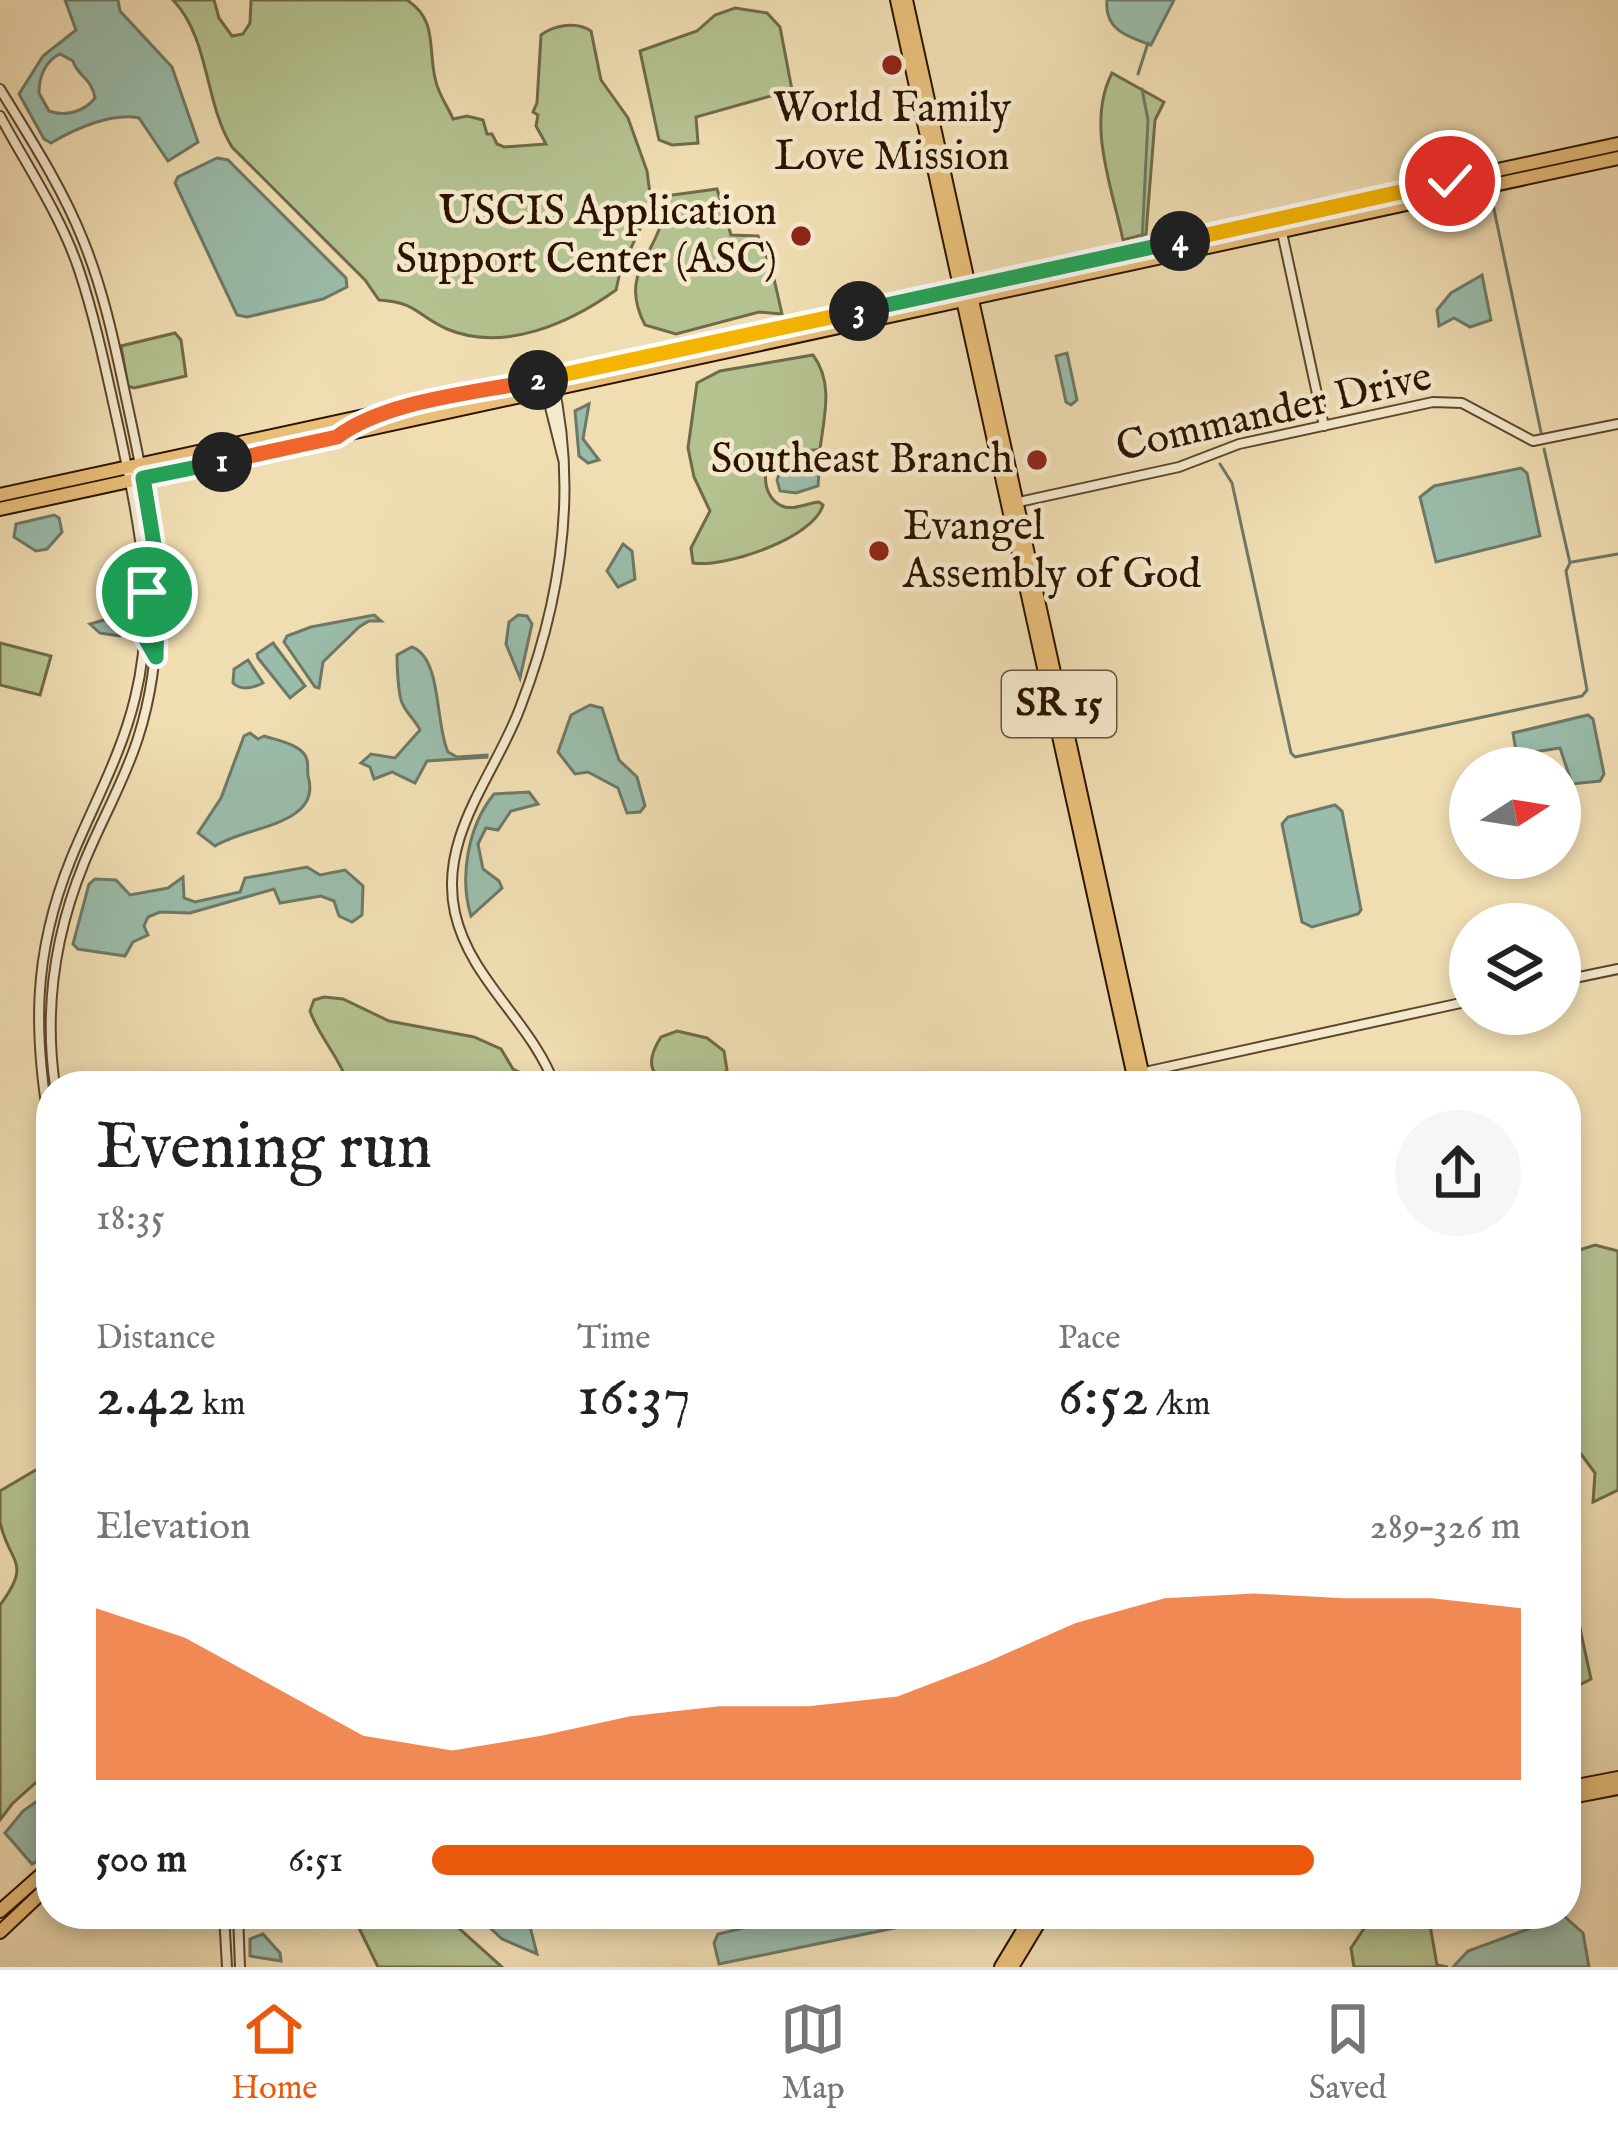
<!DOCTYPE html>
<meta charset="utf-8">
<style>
:root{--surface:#fff;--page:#f6f6f6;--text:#222;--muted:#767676;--line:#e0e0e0;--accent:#ea580c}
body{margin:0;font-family:"IM FELL English",serif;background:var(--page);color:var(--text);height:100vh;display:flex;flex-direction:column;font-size:45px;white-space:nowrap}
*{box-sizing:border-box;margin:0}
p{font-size:39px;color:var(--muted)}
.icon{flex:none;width:66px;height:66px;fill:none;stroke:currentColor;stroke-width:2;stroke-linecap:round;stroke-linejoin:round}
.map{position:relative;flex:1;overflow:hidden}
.drawer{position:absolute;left:36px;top:1071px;width:1545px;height:858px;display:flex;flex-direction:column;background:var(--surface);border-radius:48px;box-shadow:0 6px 18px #0003}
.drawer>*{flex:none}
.needle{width:78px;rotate:78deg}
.controls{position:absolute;left:1449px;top:747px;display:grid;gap:24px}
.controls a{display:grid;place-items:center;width:132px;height:132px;border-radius:50%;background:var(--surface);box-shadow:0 6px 18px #0003;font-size:60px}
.pin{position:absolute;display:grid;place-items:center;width:102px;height:102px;color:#fff;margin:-51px;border:6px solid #fff;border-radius:50%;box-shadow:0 3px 12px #0007}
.km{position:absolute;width:60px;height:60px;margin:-30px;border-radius:50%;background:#222;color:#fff;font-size:33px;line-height:60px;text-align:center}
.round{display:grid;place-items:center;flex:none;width:126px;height:126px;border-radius:63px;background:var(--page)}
.summary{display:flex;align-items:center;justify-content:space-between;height:204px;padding:0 60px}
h1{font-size:66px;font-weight:600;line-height:90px}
.metrics{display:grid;grid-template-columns:repeat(3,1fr);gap:18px;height:204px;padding:12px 60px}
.metrics div{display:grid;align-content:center}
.metrics b{font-size:60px;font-weight:600}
.metrics small{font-size:33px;font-weight:400}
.metrics p{font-size:33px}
.chart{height:336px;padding:24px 60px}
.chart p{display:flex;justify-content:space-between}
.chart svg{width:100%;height:216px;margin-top:12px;fill:var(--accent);opacity:.7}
ul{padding:0 60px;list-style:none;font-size:39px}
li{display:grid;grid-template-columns:192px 144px 1fr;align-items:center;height:90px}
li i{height:30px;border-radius:15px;background:var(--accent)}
.tab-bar{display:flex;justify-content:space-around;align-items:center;height:168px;border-top:3px solid var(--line);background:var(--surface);font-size:33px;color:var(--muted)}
.tab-bar a{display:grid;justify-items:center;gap:6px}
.tab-bar .current{color:var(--accent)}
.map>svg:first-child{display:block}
.green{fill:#b4c290;stroke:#706a48;stroke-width:3}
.water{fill:#9abcaa;stroke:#6e7866;stroke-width:3;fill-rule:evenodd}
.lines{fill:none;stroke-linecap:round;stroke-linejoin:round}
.stream{stroke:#6e7866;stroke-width:3}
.minor-casing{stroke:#5d462c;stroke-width:12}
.major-casing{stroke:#2c1300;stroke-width:16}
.minor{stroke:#f5e9cd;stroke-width:8}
.major{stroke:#e8be79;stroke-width:12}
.split-1-casing{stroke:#fff;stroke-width:24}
.split-2-casing{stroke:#fff;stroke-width:24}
.split-3-casing{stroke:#fff;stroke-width:24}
.split-4-casing{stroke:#fff;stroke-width:24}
.split-5-casing{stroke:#fff;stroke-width:24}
.split-1{stroke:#22a559;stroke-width:15}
.split-2{stroke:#f0652b;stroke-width:15}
.split-3{stroke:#f5b400;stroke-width:15}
.split-4{stroke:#22a559;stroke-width:15}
.split-5{stroke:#f5b400;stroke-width:15}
.poi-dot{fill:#8f2418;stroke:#f5e9cd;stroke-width:4.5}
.labels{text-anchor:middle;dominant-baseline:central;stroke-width:9;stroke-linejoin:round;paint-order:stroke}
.shield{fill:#f5e9cd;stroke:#68533e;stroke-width:3}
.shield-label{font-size:39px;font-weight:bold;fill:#2c1300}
.poi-label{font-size:42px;fill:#2c1300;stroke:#f5e9cd;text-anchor:end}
.street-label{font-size:42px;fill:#2c1300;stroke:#f5e9cd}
</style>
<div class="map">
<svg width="1618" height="1967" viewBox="0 0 1618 1967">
<rect width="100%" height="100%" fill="#f0ddb2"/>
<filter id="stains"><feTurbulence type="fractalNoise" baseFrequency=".00167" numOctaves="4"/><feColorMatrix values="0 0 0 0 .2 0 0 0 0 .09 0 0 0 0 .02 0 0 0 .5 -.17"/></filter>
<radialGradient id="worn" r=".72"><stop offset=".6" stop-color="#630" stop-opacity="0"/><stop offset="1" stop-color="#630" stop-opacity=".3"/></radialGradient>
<g class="green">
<path d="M 173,0 L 214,0 L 219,18 L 232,36 L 243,34 L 250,23 L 251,0 L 407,0 C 439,21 427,50 436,82 C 439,95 448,107 453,119 L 467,116 L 483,120 L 487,134 L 492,134 L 497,144 L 504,147 L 546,144 L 536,126 L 538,115 L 533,112 L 537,103 L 541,35 C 554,25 577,21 591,31 L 601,80 L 628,118 L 647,171 L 650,194 L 650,207 L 620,272 L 616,290 C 570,323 504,353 447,329 C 417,316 417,302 379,300 L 365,280 L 232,147 C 204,102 210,39 173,0 Z"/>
<polygon points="735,8 767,13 780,27 792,90 696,117 698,143 672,145 659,140 640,51 697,31 715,15"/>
<path d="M 1112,73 L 1164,102 L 1155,120 L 1146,234 L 1123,240 C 1112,187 1086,123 1112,73 Z"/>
<path d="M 717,189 L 731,235 L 758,236 L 772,270 L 782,314 L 759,312 L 676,334 L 645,325 C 615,267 666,253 665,196 Z"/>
<polygon points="175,333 181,340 186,376 134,388 128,386 121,346"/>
<path d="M 813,355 C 834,383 824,417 820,449 C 808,453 794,447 782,452 C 759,461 761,497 782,506 C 793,511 807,503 819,502 L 823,505 C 814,538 725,568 693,563 L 691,548 L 710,511 L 694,477 L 688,448 L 697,383 L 720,371 Z"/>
<polygon points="0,643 51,656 40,695 0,685"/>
<path d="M 324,997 L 343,999 L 389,1021 L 474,1037 L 501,1049 L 513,1069 L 525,1075 L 534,1086 L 349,1086 C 340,1057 320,1039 310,1011 L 314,1000 Z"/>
<path d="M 677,1031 L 707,1038 L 724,1051 L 727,1070 L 715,1086 C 682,1086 630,1086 661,1037 Z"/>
<polygon points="1595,1245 1618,1251 1618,1490 1593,1502 1595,1473 1578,1450 1566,1448 1566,1254"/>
<path d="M 51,1461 L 51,1769 L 12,1804 L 0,1820 L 0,1605 C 33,1561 9,1564 0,1522 C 0,1512 0,1500 0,1491 Z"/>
<polygon points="1566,1564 1591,1679 1566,1692"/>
<polygon points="361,1914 443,1914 502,1967 378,1967 359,1928"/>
<polygon points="1360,1914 1428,1914 1437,1965 1448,1967 1354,1967 1351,1948 1365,1927"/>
</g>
<g class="water">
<path d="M 65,0 L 118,0 L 120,11 L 172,67 L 198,142 L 168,161 L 139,118 C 113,112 74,129 51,143 L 44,139 L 19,94 L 43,56 L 76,30 ZM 60,54 L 73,61 C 77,76 92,78 95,98 C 84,112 65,117 49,111 L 39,93 C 39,77 45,61 60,54 Z"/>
<path d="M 1107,0 L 1174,0 L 1151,45 C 1128,37 1104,30 1107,0 Z"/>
<polygon points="217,158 228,160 346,278 347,287 323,299 247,317 237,315 175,183 178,177"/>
<polygon points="1482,275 1491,320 1470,327 1454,318 1439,326 1437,310 1451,293"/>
<polygon points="1067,353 1077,400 1071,405 1066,402 1056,356"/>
<polygon points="589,404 583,439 599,460 588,463 579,456 575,411"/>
<polygon points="809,463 819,473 818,486 796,493 780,491 777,480 780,472"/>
<polygon points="1521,468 1527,473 1540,536 1436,562 1420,497 1434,486"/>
<polygon points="54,515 59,518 62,532 47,549 36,551 14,537 16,524"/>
<polygon points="623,544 632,551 635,579 618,587 607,571"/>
<polygon points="125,614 128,630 120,636 100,633 90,624"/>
<polygon points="374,615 381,621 369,621 359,627 323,662 319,688 315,687 284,642 287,636 311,627"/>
<polygon points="518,615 527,616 532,624 520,678 506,644 509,622"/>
<polygon points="273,643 305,686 290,698 258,658 257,654"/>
<path d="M 412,647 C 442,658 435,724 448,752 L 457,757 L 487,755 L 487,757 L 427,761 L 415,783 L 392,772 L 374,779 L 370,767 L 361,763 L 371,754 L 395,758 L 420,730 C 416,721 408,715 403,705 C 398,697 397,665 397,655 Z"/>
<path d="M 248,660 L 263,683 C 253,688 241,691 233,683 L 234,669 Z"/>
<polygon points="590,705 602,708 619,760 637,777 645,806 640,812 627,813 618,788 588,772 575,774 558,752 571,715"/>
<polygon points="1588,715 1593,719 1604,774 1600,781 1572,784 1560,748 1521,754 1516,751 1513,733"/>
<path d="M 250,733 L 258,739 L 264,736 C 276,740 300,744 306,757 C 309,763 307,770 308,776 C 323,826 245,826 215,846 L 198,833 L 221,798 L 244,736 Z"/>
<path d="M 529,792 L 538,804 L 511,811 L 498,830 L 486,828 L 478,844 L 483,869 L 499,881 L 502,888 L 471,916 C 459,877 468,826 494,794 Z"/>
<polygon points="1335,805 1342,811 1361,910 1358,914 1312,927 1302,922 1282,824 1288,817"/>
<polygon points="307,867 320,875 345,870 363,886 362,915 352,922 339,916 334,901 321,896 280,903 274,889 190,913 160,912 148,917 144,926 148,935 133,942 125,956 78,949 73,944 89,884 95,879 116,880 130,895 168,888 183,877 184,898 195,902 240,892 245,878"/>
<polygon points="40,1799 51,1807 51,1853 32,1864 5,1833 23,1811"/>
<polygon points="803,1914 907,1914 909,1925 719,1964 714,1943 718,1934"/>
<polygon points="527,1915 537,1954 502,1939 486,1924"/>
<polygon points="1564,1916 1583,1933 1589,1967 1453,1967 1468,1951"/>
<polygon points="263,1934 280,1953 281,1961 250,1956 250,1939"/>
</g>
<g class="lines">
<g class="stream">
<polyline points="1138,74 1148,43"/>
<polyline points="1492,200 1541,432"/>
<polyline points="1142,241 1148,120 1142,89"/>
<polyline points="1220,464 1232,483 1291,753 1295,757 1582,696 1587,690 1566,571 1570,563 1544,449"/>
<polyline points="1572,562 1618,554"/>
</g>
<defs>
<g id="minor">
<path d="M 0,89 C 30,138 62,187 83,240 C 105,294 116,351 128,407 C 152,519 174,626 138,738 C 124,782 101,821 84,863 C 55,934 44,1010 55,1086"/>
<path d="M 0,116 C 27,166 61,216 79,270 C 96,321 107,376 119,429 C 138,520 158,606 135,698 C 121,756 93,805 71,859 C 32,955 33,1035 51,1135"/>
<polyline points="1281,228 1324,426"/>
<path d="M 552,377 C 578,489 561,602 520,708 C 495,775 438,837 455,913 C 470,980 532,1022 555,1086"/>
<polyline points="543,379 563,459"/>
<polyline points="1014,503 1179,467 1239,444 1433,402 1462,403 1533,441 1618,424"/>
<polyline points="1560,981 1618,969"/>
<polyline points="1140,1073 1470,1001"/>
<polyline points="224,1914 227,1967"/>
<polyline points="238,1914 240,1967"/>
</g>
<g id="major">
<polyline points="897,0 1136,1086"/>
<polyline points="906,0 1145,1086"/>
<polyline points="0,495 1618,144"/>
<polyline points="0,509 1618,158"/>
<polyline points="1566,1788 1618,1778"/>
<polyline points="1566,1798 1618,1788"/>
<polyline points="0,1911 51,1866"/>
<polyline points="0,1932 51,1884"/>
<polyline points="1001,1967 1033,1914"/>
<polyline points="1012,1967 1044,1914"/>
</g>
</defs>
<use href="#minor" class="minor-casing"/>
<use href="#major" class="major-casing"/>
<use href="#minor" class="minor"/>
<use href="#major" class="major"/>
</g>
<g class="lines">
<defs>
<polyline id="split-1" points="147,592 145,638 156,657 158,569 143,478 222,462"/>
<path id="split-2" d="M 222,462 L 337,437 C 386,400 477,393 538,380"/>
<polyline id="split-3" points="538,380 859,311"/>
<polyline id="split-4" points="859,311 1180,241"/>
<polyline id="split-5" points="1180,241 1450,181"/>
</defs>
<use href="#split-1" class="split-1-casing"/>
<use href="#split-2" class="split-2-casing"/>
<use href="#split-3" class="split-3-casing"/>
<use href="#split-4" class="split-4-casing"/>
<use href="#split-5" class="split-5-casing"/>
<use href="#split-1" class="split-1"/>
<use href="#split-2" class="split-2"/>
<use href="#split-3" class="split-3"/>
<use href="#split-4" class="split-4"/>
<use href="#split-5" class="split-5"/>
</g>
<g class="poi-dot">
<circle cx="892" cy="65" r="12"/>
<circle cx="801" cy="236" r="12"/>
<circle cx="1037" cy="460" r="12"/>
<circle cx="879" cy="551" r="12"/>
</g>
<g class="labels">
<rect class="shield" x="1002" y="671" width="114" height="66" rx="9"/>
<g class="shield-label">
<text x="1059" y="704">SR 15</text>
</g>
<g class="poi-label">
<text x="892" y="109" text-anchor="middle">World Family<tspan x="892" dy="48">Love Mission</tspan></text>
<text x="777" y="212">USCIS Application<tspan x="777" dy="48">Support Center (ASC)</tspan></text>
<text x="1013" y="460">Southeast Branch</text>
<text x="903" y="527" text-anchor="start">Evangel<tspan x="903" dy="48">Assembly of God</tspan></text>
</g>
<g class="street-label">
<text transform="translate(1274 413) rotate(-13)">Commander Drive</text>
</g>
</g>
<rect width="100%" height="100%" filter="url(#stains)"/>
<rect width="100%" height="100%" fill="url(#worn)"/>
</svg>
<div class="controls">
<a><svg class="needle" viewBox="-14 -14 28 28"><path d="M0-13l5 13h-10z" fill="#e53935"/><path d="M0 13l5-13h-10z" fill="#767676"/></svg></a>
<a><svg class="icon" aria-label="layers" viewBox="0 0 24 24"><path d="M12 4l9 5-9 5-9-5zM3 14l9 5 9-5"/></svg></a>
</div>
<div class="pin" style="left:147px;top:592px;background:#1e9e55"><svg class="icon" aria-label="arrive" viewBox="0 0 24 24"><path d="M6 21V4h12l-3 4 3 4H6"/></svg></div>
<div class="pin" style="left:1450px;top:181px;background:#d93025"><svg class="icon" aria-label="check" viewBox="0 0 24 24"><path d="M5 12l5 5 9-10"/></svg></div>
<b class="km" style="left:222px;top:462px">1</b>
<b class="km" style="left:538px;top:380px">2</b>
<b class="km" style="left:859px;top:311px">3</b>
<b class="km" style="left:1180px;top:241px">4</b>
<section class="drawer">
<div class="summary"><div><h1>Evening run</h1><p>18:35</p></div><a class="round"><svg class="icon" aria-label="share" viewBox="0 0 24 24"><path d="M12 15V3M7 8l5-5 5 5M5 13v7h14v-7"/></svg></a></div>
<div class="metrics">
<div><p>Distance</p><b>2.42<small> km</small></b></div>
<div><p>Time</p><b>16:37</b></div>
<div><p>Pace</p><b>6:52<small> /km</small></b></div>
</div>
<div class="chart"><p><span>Elevation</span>289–326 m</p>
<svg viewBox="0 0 160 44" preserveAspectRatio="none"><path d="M0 44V9L10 15L20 25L30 35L40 38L50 35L60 31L70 29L80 29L90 27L100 20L110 12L120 7L130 6L140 7L150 7L160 9V44z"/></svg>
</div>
<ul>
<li><b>500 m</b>6:51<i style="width:81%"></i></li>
</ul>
</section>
</div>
<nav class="tab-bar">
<a class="current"><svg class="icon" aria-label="home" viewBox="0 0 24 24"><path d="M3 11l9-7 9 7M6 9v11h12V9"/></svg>Home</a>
<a><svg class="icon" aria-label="map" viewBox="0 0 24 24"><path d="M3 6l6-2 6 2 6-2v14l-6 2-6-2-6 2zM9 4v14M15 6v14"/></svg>Map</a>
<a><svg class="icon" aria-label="saved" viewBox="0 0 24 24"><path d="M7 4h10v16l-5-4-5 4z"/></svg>Saved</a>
</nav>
